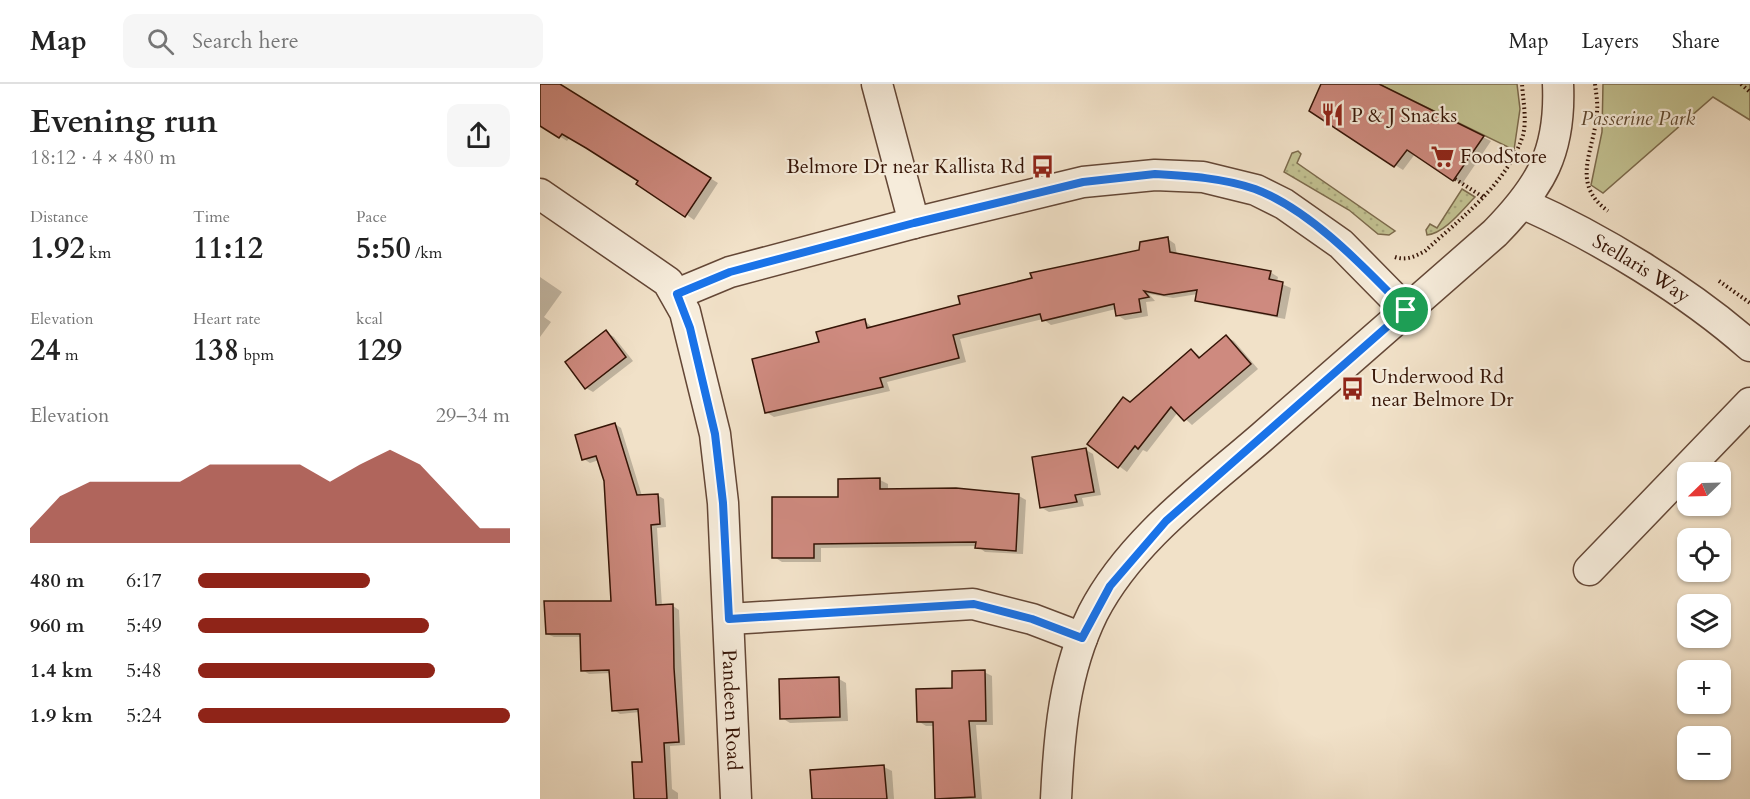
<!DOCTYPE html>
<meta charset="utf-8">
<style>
:root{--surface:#fff;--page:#f6f6f6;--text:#222;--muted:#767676;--line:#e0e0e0;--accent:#8f2418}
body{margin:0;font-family:Cardo,serif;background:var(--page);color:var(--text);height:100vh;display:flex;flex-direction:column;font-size:22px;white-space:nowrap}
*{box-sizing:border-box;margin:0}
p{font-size:20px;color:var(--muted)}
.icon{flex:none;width:33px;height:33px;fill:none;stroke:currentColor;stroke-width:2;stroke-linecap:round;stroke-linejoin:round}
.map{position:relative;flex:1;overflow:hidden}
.sheet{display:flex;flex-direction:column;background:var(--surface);width:540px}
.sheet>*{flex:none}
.needle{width:39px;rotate:247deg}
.controls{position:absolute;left:1137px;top:378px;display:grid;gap:12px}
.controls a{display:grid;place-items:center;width:54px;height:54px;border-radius:12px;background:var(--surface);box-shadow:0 2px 4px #0004;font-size:30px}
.pin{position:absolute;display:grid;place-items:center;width:51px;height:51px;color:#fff;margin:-26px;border:3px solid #fff;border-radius:50%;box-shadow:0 2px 6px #0007}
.round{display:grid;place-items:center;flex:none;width:63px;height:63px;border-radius:12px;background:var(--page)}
.head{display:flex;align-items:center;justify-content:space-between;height:102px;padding:0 30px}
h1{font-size:33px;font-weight:700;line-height:45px}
.stats{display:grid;grid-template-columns:repeat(3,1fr);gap:9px;height:102px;padding:6px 30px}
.stats div{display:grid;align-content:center}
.stats b{font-size:30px;font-weight:700}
.stats small{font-size:16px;font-weight:400}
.stats p{font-size:16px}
.chart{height:168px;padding:12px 30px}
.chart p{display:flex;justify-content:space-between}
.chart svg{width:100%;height:108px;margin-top:6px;fill:var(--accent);opacity:.7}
ul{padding:0 30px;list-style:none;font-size:20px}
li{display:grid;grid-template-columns:96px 72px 1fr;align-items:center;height:45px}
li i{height:15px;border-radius:8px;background:var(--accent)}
header{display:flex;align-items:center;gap:36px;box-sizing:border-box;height:84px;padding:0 30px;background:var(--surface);border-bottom:2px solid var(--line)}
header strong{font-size:28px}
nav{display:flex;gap:33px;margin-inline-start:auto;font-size:21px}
.search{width:420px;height:54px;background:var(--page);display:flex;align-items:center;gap:15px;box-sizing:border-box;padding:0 21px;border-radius:12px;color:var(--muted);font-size:22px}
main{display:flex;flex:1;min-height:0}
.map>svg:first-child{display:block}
.grass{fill:url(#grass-dots);stroke:#7c6a4c;stroke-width:1.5}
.park{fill:#c2c191;stroke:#7c6a4c;stroke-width:1.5}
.shadow{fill:#0003}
.building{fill:#ce8a7f;stroke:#351406;stroke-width:1.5}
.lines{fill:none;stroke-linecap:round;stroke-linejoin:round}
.minor-casing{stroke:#644736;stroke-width:33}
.path{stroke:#351406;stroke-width:4;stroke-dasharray:1.5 3;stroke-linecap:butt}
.minor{stroke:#f6ecdb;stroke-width:30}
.route-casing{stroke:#fff;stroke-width:12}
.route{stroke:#1a73e8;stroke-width:8}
.labels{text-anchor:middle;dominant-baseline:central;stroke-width:4.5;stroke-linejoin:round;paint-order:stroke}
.poi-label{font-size:20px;fill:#351406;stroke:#f6ecdb;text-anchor:start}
.park-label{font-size:20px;font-style:italic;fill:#5f4830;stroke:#f6ecdb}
.street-label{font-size:20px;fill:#351406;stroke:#f6ecdb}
</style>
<header>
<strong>Map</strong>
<div class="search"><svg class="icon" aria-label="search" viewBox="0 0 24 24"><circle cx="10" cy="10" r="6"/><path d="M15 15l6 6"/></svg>Search here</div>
<nav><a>Map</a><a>Layers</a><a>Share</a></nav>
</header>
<main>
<section class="sheet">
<div class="head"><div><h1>Evening run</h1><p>18:12 · 4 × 480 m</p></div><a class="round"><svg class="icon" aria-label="share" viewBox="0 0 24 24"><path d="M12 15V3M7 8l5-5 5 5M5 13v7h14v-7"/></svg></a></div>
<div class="stats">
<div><p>Distance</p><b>1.92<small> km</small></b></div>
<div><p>Time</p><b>11:12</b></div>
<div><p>Pace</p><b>5:50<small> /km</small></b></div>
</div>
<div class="stats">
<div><p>Elevation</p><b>24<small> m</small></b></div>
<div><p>Heart rate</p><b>138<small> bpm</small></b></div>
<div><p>kcal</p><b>129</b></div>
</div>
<div class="chart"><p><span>Elevation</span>29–34 m</p>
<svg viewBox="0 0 160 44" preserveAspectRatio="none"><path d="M0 44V38L10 25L20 19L30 19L40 19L50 19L60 12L70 12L80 12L90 12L100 19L110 12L120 6L130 12L140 25L150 38L160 38V44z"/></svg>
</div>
<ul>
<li><b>480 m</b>6:17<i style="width:55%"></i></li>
<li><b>960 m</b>5:49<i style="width:74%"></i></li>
<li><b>1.4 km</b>5:48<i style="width:76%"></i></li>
<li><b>1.9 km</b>5:24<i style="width:100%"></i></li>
</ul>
</section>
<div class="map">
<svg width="1210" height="715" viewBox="0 0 1210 715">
<defs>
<pattern id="grass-dots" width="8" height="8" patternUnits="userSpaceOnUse" patternTransform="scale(1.5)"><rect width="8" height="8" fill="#c2c191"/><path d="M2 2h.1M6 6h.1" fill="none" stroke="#a7a57c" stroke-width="1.8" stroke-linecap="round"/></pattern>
</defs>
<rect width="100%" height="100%" fill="#f1e1c8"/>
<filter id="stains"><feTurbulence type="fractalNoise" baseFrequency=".00333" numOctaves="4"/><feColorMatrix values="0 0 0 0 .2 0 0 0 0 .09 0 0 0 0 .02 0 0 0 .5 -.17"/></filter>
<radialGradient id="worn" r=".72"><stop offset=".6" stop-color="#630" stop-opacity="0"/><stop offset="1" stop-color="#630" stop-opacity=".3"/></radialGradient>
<g class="grass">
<polygon points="758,67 761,70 757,79 855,147 849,151 838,150 809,126 744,88 752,69"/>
<path d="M 922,105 L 935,113 C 922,126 905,149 887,151 L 886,146 L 890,140 L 897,144 Z"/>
</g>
<g class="park">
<polygon points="839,0 977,0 980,25 974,66"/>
<polygon points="1063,0 1210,0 1210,36 1173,13 1063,109 1051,101 1062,48"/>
</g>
<g class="shadow">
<polygon points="0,0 19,0 178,99 154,136 100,97 30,53 27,57 0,40"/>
<polygon points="783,0 835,0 951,57 922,100 875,70 863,86 855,81"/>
<polygon points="628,155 635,160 637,171 730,188 738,193 737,198 751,204 745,235 665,220 657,216 658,210 633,214 609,210 615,217 606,218 608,232 585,236 577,231 576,225 511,241 503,235 420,255 426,278 347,298 350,307 234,333 226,328 281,260 325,237 333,244 421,222 600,167"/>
<polygon points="0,193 22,208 4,233 11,238 0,253"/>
<polygon points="66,248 74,253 93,277 53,308 46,304"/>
<polygon points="686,253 694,257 718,285 652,341 638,328 607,368 603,366 587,388 549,360 652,266 662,274"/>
<polygon points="75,340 81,344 102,412 117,411 124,415 126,443 117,444 122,522 133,522 139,526 145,661 130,662 132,705 138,709 138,715 96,715 103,679 100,628 80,630 74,626 71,589 49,590 42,586 41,553 14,553 7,550 73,519 65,396 59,376 50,379 44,375"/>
<polygon points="546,366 553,370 561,411 542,414 544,422 509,428 502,424"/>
<polygon points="340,396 348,400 348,407 479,412 486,416 483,470 445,468 437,462 281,464 281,478 242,478 234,473 299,415"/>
<polygon points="444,588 452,592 453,641 436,641 442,715 397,715 395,642 386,642 378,637 414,605"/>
<polygon points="299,595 306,599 308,637 250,639 242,634"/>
<polygon points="344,683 352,687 354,715 273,715"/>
</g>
<g class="building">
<polygon points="0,0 20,0 171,94 145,133 96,100 98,97 46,64 22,50 19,54 0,42"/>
<polygon points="781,0 839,0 944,52 913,97 867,66 854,83 769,27"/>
<polygon points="628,153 630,168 731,187 729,195 743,198 737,232 655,217 657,206 624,211 604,207 609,213 599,215 601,228 576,232 574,220 502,237 500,230 413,251 419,274 340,294 343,303 225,329 212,275 279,258 276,248 325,235 327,244 420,220 418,212 492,194 490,189 599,166 600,158"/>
<polygon points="66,246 86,273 45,305 25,278"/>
<polygon points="686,251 711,280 644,337 631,323 598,365 595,362 578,384 547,360 583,313 590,318 651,265 659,274"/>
<polygon points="75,339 97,411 118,410 120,440 111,441 116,521 133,520 134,584 139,658 124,659 127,715 94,715 92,678 102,678 98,625 72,627 69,586 41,587 40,550 6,550 4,517 71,517 64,397 56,372 42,376 35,351"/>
<polygon points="546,364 554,408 535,411 537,418 500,424 492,373"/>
<polygon points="340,394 340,405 416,404 479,410 476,467 435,464 436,458 274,460 274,474 232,474 232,413 298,413 298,395"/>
<polygon points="445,586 446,637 429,637 435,713 395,715 393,638 377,638 376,605 412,604 412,587"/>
<polygon points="299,593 300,633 240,635 239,595"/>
<polygon points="344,681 347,715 272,715 270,686"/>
</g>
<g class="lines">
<defs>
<g id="minor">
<polyline points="337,0 374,139"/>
<path id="s1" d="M 0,110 L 128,198 L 145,228 L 175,350 L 183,419 L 196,715"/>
<path id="s2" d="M 984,120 C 1059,153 1149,208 1210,262"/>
<polyline points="137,210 190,188 374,139 543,98 615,91 663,93 716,106 744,120 801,160 866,226"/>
<polyline points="1049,486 1210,319"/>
<polyline points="189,535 433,520 492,535 542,554"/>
<path d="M 516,715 C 519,651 524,588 553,529 C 590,457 662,405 722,353 C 799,285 877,217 955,149 C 1001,102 1021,68 1018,0"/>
</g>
</defs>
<use href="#minor" class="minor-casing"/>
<g class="path">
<path d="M 1055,0 C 1056,9 1058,19 1057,28 C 1055,66 1029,99 1068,127"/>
<polyline points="1201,0 1210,8"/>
<polyline points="915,95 943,113"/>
<path d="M 855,173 C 866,177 876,172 885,167 C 921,134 968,99 983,51 C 987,36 983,16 982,0"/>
<polyline points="1179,197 1210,219"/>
</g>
<use href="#minor" class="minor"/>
</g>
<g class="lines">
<defs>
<path id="route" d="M 615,90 C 649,92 683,94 715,105 C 771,126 826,185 866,226 L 626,437 L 570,502 L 542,554 L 492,535 L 434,520 L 189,535 L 183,419 L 175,350 L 150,244 L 137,210 L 190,188 L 374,139 L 543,98 Z"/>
</defs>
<use href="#route" class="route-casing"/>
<use href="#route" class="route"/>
</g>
<defs>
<symbol id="restaurant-bare" viewBox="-9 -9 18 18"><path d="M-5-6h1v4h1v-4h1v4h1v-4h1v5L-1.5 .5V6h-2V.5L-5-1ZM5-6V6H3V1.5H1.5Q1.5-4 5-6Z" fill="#8f2418" stroke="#f6ecdb" stroke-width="2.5" paint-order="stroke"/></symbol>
<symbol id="supermarket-bare" viewBox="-9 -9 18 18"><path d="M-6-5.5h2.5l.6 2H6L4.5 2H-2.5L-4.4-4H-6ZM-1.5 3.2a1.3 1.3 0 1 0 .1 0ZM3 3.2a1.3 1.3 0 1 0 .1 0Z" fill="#8f2418" stroke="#f6ecdb" stroke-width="2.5" paint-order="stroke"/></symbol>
<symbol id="bus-bare" viewBox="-9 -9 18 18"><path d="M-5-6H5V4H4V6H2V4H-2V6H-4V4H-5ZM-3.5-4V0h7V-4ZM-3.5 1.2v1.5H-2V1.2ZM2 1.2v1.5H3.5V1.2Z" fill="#8f2418" stroke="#f6ecdb" stroke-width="2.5" paint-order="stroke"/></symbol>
</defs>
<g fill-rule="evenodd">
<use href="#restaurant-bare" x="776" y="14" width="33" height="33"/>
<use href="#supermarket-bare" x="886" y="56" width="33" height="33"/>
<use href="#bus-bare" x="486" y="66" width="33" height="33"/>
<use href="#bus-bare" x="796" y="288" width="33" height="33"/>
</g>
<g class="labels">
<g class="poi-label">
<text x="811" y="31">P &amp; J Snacks</text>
<text x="920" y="72">FoodStore</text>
<text x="485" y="82" text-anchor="end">Belmore Dr near Kallista Rd</text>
<text x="831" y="292">Underwood Rd<tspan x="831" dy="23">near Belmore Dr</tspan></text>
</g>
<g class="park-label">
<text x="1098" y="34">Passerine Park</text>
</g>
<g class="street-label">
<text stroke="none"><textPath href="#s2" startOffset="134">Stellaris Way</textPath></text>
<text stroke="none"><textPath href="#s1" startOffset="592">Pandeen Road</textPath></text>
</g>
</g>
<rect width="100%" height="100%" filter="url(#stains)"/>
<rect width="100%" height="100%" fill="url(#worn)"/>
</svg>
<div class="controls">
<a><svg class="needle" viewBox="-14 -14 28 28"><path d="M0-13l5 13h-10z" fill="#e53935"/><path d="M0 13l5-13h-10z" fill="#767676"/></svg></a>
<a><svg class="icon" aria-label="locate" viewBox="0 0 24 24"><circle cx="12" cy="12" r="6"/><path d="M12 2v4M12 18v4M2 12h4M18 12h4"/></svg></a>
<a><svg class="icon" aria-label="layers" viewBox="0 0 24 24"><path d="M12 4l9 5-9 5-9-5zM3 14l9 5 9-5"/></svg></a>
<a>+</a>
<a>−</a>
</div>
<div class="pin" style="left:866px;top:226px;background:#1e9e55"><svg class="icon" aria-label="arrive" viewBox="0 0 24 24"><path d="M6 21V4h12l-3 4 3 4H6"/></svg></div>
</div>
</main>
